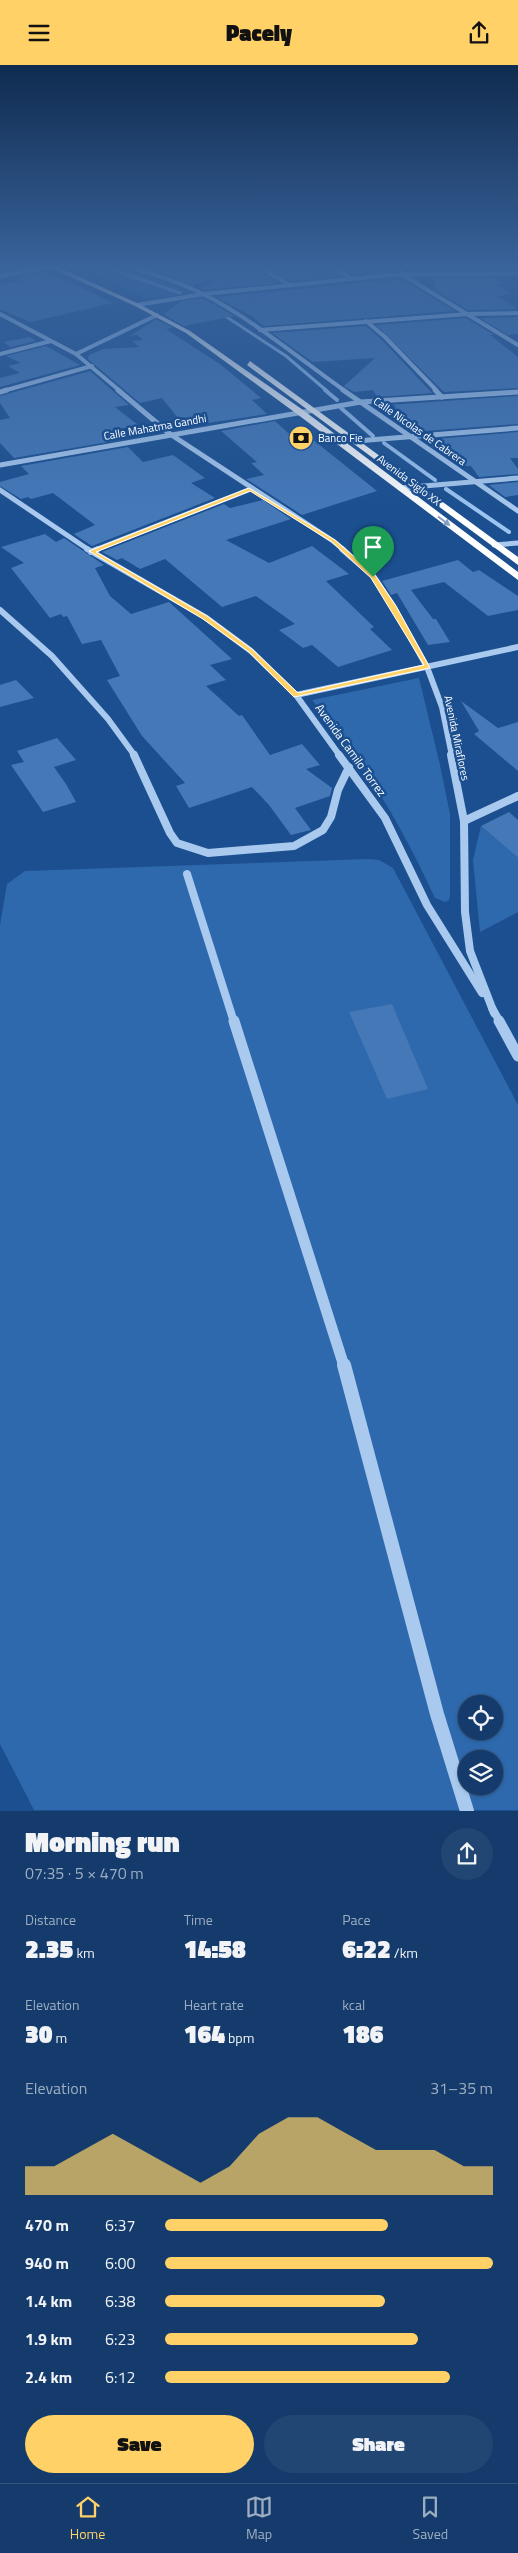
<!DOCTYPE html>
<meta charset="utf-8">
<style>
:root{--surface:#143b6b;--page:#214673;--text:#f1f3f6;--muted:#9dadc1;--line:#33557e;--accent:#ffd166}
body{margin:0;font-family:"Titillium Web",sans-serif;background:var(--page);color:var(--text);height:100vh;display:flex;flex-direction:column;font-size:19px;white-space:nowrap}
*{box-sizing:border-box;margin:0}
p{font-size:16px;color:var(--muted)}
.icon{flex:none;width:28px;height:28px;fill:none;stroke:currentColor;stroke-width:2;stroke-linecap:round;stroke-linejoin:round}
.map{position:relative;height:1746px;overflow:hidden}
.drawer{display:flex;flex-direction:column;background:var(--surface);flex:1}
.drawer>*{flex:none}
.buttons{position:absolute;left:458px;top:1630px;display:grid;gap:10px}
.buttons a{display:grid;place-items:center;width:45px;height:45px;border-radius:50%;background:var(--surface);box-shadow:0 1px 4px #0004,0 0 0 1px var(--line);font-size:25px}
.pin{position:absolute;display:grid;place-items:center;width:42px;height:42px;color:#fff;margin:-51px -21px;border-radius:50% 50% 50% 0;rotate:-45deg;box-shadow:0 0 5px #0007}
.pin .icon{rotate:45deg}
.round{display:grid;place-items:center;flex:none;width:52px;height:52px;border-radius:26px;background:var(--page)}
.overview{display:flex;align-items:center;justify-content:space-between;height:85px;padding:0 25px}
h1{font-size:28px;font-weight:800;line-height:38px}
.stats{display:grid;grid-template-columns:repeat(3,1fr);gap:8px;height:85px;padding:5px 25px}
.stats div{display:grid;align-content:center}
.stats b{font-size:25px;font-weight:800}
.stats small{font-size:14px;font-weight:400}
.stats p{font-size:14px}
.chart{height:140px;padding:10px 25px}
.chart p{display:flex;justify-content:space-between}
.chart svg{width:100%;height:90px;margin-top:5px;fill:var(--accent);opacity:.7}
.cta{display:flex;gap:10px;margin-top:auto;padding:10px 25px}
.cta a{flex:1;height:58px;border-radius:30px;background:var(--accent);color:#111;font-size:20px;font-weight:800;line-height:58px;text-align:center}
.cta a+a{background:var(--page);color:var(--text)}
ul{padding:0 25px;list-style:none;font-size:16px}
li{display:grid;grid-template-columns:80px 60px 1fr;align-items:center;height:38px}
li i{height:12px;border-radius:6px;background:var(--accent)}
header{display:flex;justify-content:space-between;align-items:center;height:65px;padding:0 25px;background:var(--accent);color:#111;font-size:22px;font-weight:800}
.tabs{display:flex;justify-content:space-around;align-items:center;height:70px;border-top:1px solid var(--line);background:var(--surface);font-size:14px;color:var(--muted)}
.tabs a{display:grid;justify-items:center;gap:2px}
.tabs .on{color:var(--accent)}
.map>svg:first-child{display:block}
.green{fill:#2e69ad;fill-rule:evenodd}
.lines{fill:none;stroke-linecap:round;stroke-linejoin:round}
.stream-far1{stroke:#9cc4f0;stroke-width:3}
.stream{stroke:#9cc4f0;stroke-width:4}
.building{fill:#4478b7}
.minor-far5{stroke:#a9c9ee;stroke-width:4}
.minor-far4{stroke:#a9c9ee;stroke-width:5}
.minor-far3{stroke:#a9c9ee;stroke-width:6}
.minor-far2{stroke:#a9c9ee;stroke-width:8}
.minor-far1{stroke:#a9c9ee;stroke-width:11}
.minor{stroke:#a9c9ee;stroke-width:14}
.highway{fill:#fff;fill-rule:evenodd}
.oneway{fill:#829ec1}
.route{fill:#ffd166;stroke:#fff;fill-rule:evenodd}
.labels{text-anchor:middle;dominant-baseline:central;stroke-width:5;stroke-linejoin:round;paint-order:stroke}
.far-street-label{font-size:11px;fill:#fff;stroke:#1b4f8f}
.far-poi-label{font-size:11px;fill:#fff;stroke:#1b4f8f;text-anchor:start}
.street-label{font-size:12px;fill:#fff;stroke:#1b4f8f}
</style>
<header><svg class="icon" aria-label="menu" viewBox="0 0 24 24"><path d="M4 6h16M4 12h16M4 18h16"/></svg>Pacely<svg class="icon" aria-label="share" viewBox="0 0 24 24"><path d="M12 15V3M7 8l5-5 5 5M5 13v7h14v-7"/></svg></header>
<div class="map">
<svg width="518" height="1746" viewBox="0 0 518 1746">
<rect width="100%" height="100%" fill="#1b4f8f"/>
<g class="green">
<polygon points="81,202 119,202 149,211 190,228 148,234"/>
<path d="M 419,613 L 440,700 L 450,749 L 450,831 L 449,835 L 445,837 L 435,833 C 401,759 364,698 312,635 Z"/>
<polygon points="481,761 518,793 518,847 480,867 473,795"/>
<path d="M 368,794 L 379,795 L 393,803 L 518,1040 L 518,1745 L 34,1745 L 0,1679 L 0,860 L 7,819 L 25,806 ZM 466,1639 L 494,1639 L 494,1666 L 466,1666 ZM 466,1694 L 494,1694 L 494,1721 L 466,1721 Z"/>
</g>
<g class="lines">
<g class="stream-far1">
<polyline points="105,202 180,228"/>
<polyline points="219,247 286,291 327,326"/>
</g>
<g class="stream">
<polyline points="325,325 337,335"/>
<polyline points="341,343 373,371"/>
<polyline points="384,378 435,415"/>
<polyline points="446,424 509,467"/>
</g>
</g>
<g class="building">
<polygon points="144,202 234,202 235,208 260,207 278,218 204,225 201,224 216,214 192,220"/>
<polygon points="299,202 332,202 342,211 291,216 272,205"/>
<polygon points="343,202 355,202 361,206 379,204 386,207 352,210"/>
<polygon points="427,202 478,202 482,205 429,206"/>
<polygon points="45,207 84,224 113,238 30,257 0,244 0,220 24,215 17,212"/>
<polygon points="493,212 504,219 497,220 512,229 498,231 517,244 468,245 438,227 432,213"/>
<polygon points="401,214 455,246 264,261 253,252 216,232"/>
<polygon points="203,233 234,251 184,261 163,249 182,236"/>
<polygon points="518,252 518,269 508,270 480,253"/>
<polygon points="466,253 494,270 490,270 518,292 518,323 444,327 376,260"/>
<polygon points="156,254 173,263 166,264 220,299 261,333 252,335 267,349 195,360 184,352 178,353 162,333 140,338 88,294 89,290 103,284 139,282 133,276 143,275 137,270 130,271"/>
<polygon points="366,261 382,275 432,328 377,332 373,325 354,327 344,321 375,293 313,297 272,268"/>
<polygon points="30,272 36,276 11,282 3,277"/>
<polygon points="46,281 80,300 0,322 0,313 20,308 8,301 21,298 6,291"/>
<polygon points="90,306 129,340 115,342 138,360 111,366 120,375 14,393 0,378 0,355 10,353 0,338 0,331"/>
<polygon points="518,331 518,359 412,367 407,364 394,340 388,340"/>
<polygon points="275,356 288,368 302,366 377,426 302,450 251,417 246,414 264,410 251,398 257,397 221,366"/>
<polygon points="518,367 518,393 510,393 518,404 518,409 479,412 471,401 462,401 423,375"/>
<polygon points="128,382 143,397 173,390 205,413 191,418 215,433 92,481 74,469 95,460 53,428 31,434 28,432 21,434 0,421 0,417 29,409 21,401"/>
<polygon points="518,417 518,430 505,432 489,420"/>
<polygon points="263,435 291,454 226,475 269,498 312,481 349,509 326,516 374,562 370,564 392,585 338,602 312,580 303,583 279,565 295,559 256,531 222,542 165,494 140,504 122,493 117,495 102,487 224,439 230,443"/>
<polygon points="45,469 56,477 64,473 104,500 95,503 110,531 131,549 169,537 232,594 210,600 226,615 206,621 239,651 242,650 270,690 302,679 320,700 306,704 332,723 330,731 295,743 311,765 291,770 269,740 252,722 189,743 176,721 185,718 142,671 107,615 120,611 101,575 82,579 67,551 63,552 61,549 50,553 11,503 24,498 1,482"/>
<polygon points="458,495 473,507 479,505 518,531 518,545 488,551 444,517 411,525 433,554 436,554 450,577 428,580 397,528 391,530 382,516"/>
<polygon points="16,615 34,633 0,642 0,620"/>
<polygon points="461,636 498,663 518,657 518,706 474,669 479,666"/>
<polygon points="57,673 76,695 54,702 66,719 76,737 43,747 11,700 24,697 17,686"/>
<polygon points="509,747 518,755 518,793 481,761"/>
<polygon points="392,939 428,1024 387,1034 349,947"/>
</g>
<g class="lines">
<g class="minor-far5">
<path d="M 128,202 C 154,209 179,217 203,229 C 251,253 301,295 345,326"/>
<polyline points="259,202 288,219"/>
<polyline points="336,202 350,213"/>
<polyline points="398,202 406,212 518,280"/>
<polyline points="0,211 50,202"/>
<polyline points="137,240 204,229 390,210 518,208"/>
<polyline points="0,249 76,289 120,326"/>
<polyline points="366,256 385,272 437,326"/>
<polyline points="260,265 468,249 518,248"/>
<polyline points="0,289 51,276"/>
<polyline points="76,289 157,250"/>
<polyline points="3,326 92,301"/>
</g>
<g class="minor-far4">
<polyline points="118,325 170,369 333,476 344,485"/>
<polyline points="343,325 518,446"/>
<polyline points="435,325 442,332"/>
<polyline points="0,327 7,325"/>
<polyline points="356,376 518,363"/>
<polyline points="0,400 361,337 518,327"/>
<polyline points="400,423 518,413"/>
<polyline points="0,425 89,485"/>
<polyline points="494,480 518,478"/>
<polyline points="95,485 251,424"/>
</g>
<g class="minor-far3">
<polyline points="87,484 205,552 251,586 296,630 340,691"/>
<polyline points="342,484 373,511 393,541 427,602 442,642 452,691"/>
<polyline points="91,487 98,484"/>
<polyline points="0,545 52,591 108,654 135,691"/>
<polyline points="296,630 518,582"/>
</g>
<g class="minor-far2">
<polyline points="134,690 170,768 177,778 208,788 294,781 323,765 331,752 338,725 349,702"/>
<polyline points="339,690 385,753 427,840 482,928"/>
<polyline points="451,690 464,756 465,847 470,886 494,948"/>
<polyline points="464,756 518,731"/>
<polyline points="187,809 234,957"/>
<polyline points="492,943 500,957"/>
</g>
<g class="minor-far1">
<polyline points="234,956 344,1301"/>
<polyline points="499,956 518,991"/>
</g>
<polyline class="minor" points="344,1300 437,1649 467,1746"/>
<g class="highway">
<polygon points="49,202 58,202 139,239 190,266 303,345 518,507 518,515 297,349 186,268 135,241"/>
<polygon points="250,296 518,492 518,500 247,300"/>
</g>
</g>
<defs><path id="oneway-solid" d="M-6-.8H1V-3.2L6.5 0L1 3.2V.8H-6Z" transform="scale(1.25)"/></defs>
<use class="oneway" href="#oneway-solid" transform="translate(444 456) rotate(37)"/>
<linearGradient id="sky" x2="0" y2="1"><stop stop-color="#0f2b4f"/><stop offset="0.45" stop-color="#39639b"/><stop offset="1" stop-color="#39639b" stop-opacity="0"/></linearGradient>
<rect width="518" height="447" fill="url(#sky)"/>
<path class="route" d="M 249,423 L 335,475 L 375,510 L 396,541 L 430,603 L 294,632 L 249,587 L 203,554 L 89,486 ZM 250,426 L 332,477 L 371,513 L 424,600 L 298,628 L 253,585 L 207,551 L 96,487 Z"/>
<defs>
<symbol id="bank-disc" viewBox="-11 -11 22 22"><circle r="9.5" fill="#ffd166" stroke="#1b4f8f"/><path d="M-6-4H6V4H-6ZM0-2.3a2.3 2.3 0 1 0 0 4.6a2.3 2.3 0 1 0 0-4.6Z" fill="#111"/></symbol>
</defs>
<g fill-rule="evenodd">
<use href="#bank-disc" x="287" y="359" width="28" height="28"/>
</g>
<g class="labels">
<g class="far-street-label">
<text transform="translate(155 362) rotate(-10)">Calle Mahatma Gandhi</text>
<text transform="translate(420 366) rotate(35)">Calle Nicolas de Cabrera</text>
<text transform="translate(409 415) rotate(37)">Avenida Siglo XX</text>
<text transform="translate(457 673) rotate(78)">Avenida Miraflores</text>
</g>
<g class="far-poi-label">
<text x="318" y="373">Banco Fie</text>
</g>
<g class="street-label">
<text transform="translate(351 685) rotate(54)">Avenida Camilo Torrez</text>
</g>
</g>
</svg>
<div class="buttons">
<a><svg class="icon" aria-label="locate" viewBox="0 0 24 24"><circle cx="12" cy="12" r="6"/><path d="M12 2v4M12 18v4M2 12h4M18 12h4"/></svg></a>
<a><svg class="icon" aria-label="layers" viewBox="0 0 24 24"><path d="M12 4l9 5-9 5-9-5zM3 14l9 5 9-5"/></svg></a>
</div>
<div class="pin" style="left:373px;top:512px;background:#1e9e55"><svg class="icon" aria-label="arrive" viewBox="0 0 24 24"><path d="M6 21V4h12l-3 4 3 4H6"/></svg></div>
</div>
<section class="drawer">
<div class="overview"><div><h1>Morning run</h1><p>07:35 · 5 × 470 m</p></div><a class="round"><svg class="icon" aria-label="share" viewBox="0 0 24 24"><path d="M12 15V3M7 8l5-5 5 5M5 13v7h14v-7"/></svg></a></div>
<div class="stats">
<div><p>Distance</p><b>2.35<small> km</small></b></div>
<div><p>Time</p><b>14:58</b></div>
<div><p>Pace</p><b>6:22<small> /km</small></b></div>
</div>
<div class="stats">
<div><p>Elevation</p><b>30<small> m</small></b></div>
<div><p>Heart rate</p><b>164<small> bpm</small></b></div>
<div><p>kcal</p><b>186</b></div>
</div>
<div class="chart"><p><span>Elevation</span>31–35 m</p>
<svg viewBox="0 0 160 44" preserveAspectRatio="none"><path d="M0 44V30L10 30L20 22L30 14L40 22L50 30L60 38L70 30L80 14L90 6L100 6L110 14L120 22L130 22L140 22L150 30L160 30V44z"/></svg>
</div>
<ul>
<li><b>470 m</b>6:37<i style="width:68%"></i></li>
<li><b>940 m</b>6:00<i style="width:100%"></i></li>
<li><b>1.4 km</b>6:38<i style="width:67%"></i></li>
<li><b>1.9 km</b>6:23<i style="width:77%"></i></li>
<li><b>2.4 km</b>6:12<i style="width:87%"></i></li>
</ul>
<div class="cta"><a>Save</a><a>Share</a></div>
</section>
<nav class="tabs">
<a class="on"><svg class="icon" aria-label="home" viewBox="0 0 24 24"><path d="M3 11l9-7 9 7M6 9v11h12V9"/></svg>Home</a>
<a><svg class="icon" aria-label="map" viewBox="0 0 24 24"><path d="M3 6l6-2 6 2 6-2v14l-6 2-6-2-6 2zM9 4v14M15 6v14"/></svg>Map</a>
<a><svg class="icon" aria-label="saved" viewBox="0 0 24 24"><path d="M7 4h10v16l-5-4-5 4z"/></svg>Saved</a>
</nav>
